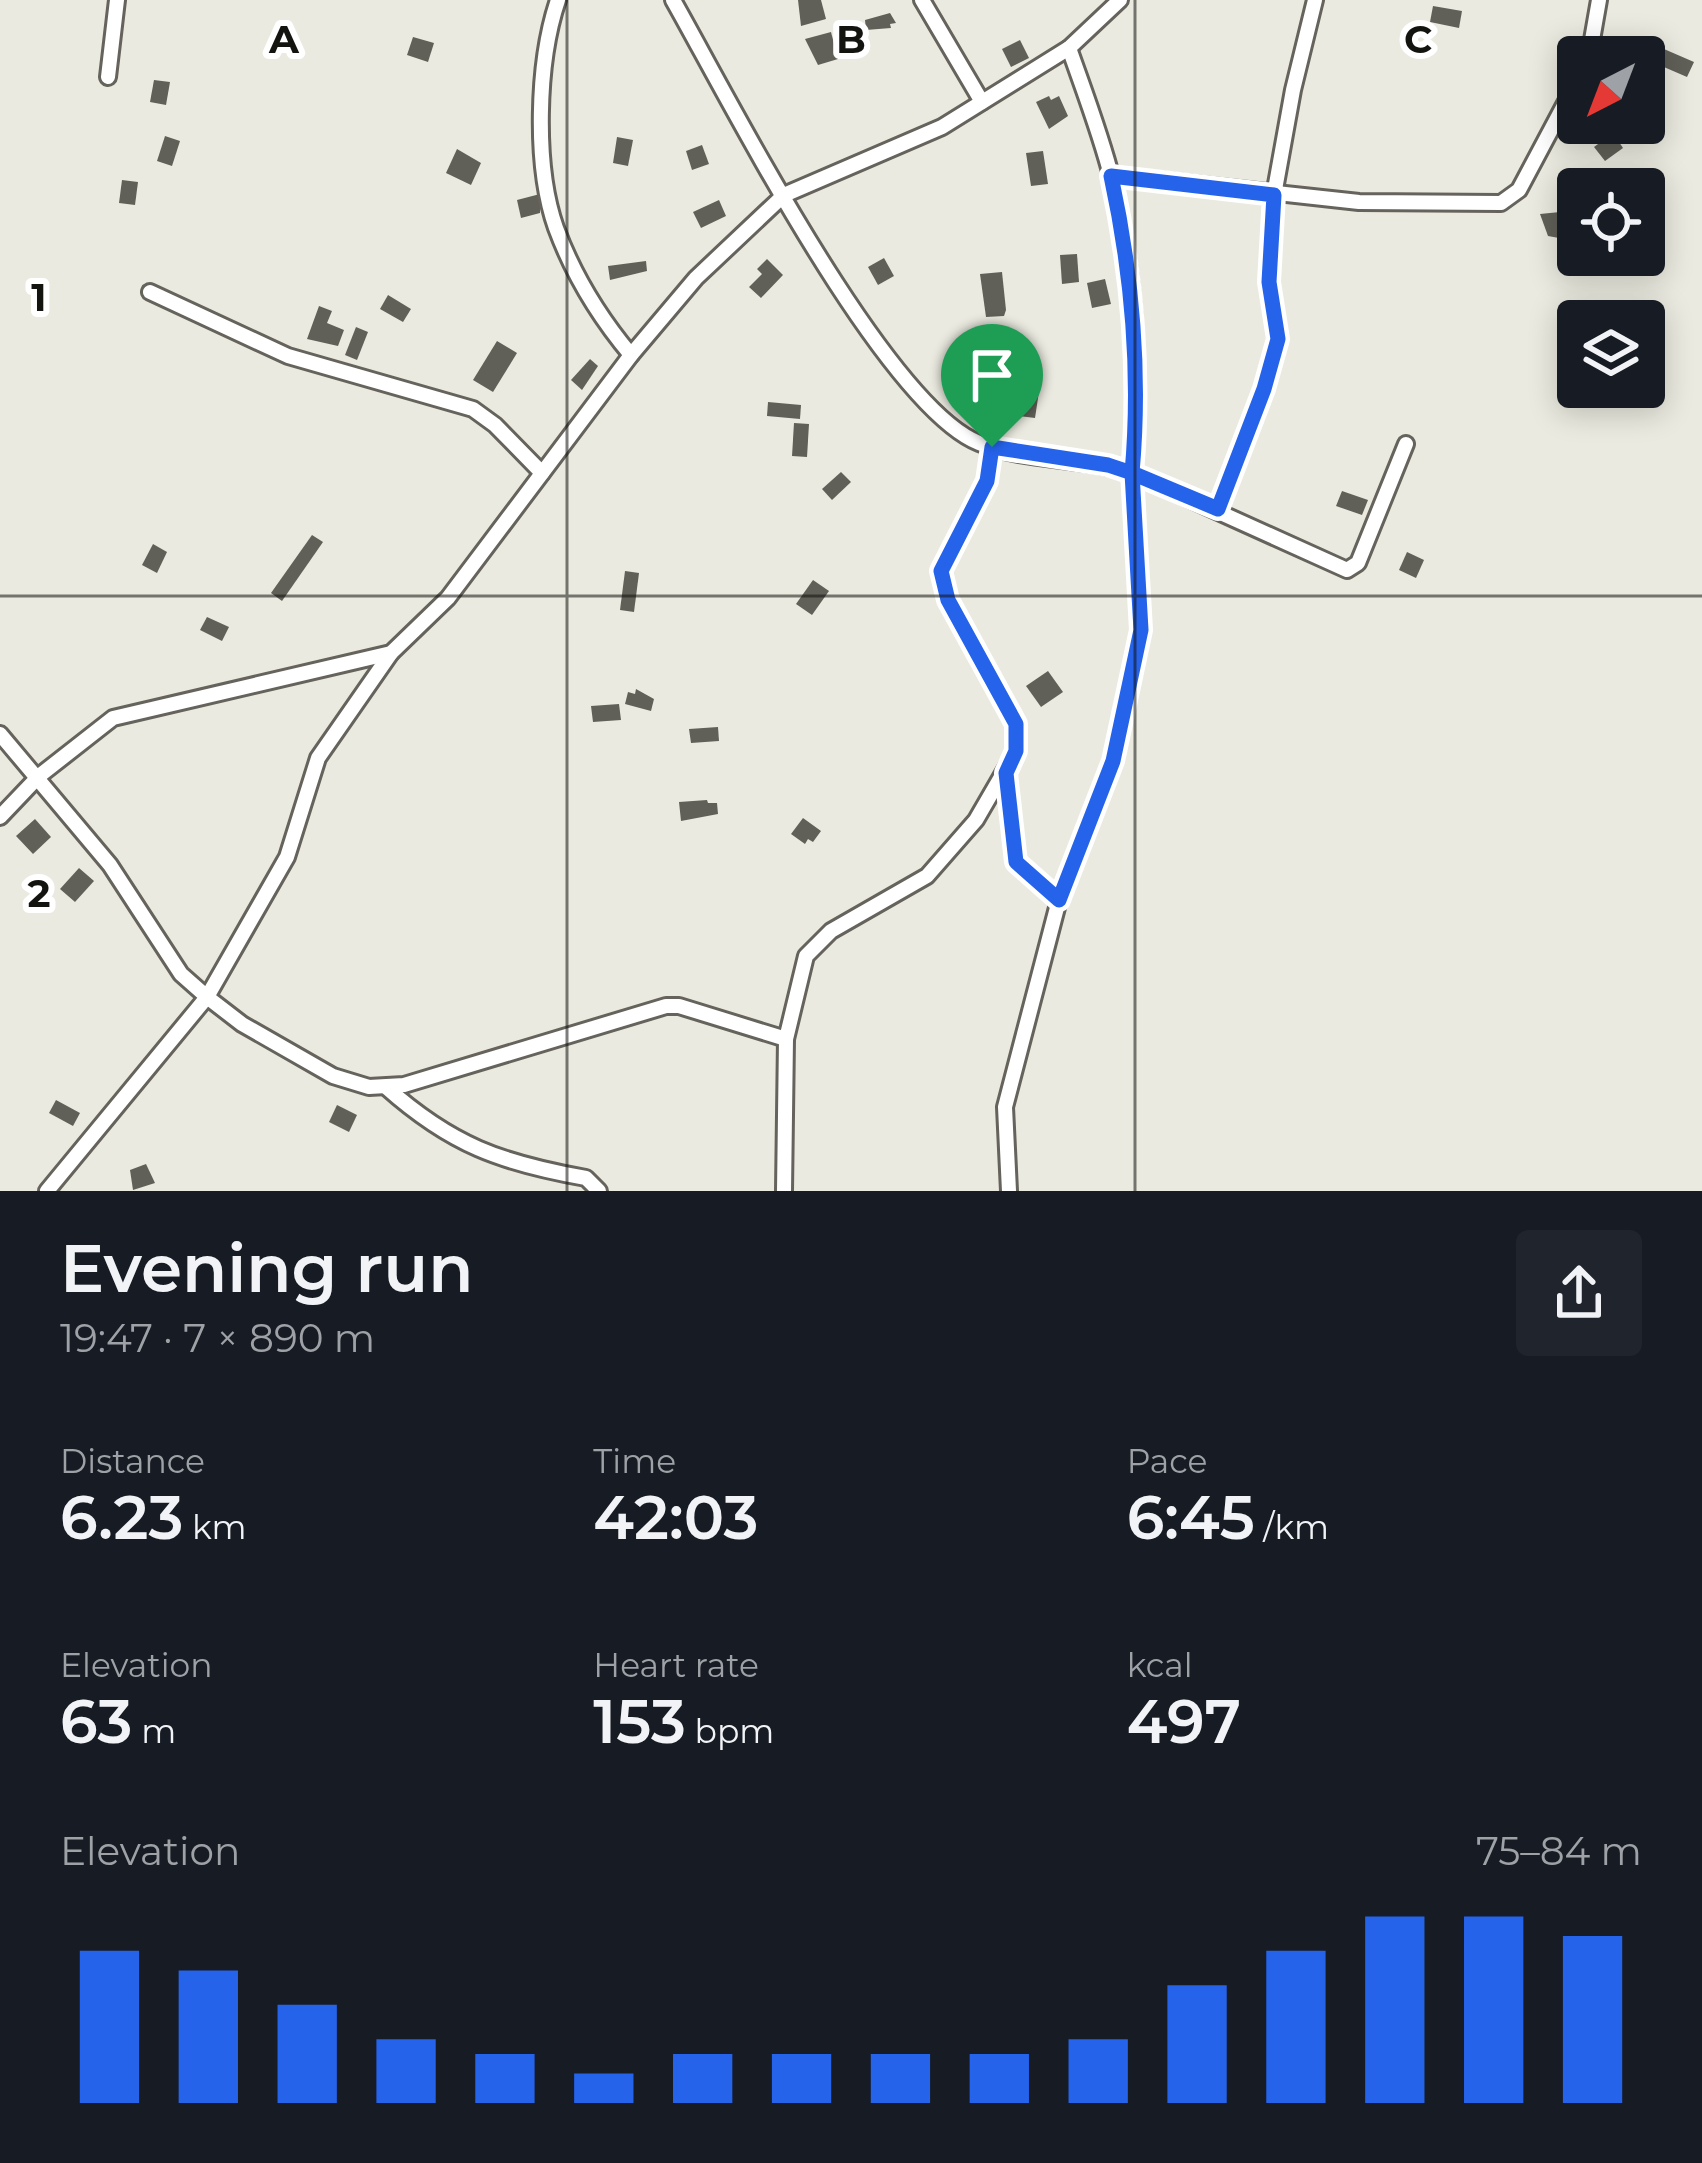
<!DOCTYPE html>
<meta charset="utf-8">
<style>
:root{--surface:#171b24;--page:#20242c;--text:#f1f3f6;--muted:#9ea1a6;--accent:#2563eb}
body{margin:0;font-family:Montserrat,sans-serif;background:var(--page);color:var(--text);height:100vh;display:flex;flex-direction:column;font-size:45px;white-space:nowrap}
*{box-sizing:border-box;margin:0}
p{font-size:39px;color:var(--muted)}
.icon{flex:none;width:66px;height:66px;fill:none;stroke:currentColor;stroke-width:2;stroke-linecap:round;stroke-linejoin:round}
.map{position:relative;height:1191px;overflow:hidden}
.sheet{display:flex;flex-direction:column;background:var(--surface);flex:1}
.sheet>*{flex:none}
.needle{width:78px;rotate:222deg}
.buttons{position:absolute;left:1557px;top:36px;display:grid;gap:24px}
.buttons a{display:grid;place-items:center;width:108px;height:108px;border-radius:12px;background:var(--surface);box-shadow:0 6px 30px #0003;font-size:60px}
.pin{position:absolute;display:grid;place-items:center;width:102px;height:102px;color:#fff;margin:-123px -51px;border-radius:50% 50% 50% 0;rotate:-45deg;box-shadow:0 0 12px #0007}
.pin .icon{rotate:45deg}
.round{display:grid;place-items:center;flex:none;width:126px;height:126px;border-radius:12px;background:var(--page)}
.overview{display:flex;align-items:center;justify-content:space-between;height:204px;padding:0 60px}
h1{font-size:66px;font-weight:600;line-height:90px}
.stats{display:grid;grid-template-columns:repeat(3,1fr);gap:18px;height:204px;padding:12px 60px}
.stats div{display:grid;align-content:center}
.stats b{font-size:60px;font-weight:600}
.stats small{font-size:33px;font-weight:400}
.stats p{font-size:33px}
.chart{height:336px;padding:24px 60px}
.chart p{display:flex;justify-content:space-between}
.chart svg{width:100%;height:216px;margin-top:12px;stroke:var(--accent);stroke-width:6}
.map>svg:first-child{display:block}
.building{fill:#616058}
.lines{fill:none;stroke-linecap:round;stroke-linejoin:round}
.minor-casing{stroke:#65635b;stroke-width:20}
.minor{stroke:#fff;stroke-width:14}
.route-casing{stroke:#fff;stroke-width:24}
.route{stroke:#2563eb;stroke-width:15}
.grid{fill:none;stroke:#131310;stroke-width:3;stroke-opacity:0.55}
.grid-label{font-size:39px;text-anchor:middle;font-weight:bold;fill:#131310;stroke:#fff;stroke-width:12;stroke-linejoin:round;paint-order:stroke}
</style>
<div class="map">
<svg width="1702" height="1191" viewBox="0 0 1702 1191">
<rect width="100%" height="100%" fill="#ebeae0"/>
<g class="building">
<polygon points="798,0 821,0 826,19 801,26"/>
<polygon points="1433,6 1462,11 1459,28 1430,22"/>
<polygon points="890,13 896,23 890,24 891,28 866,30 865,20"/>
<polygon points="831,32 838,59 818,65 805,39"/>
<polygon points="413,37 434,43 428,62 407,55"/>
<polygon points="1020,40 1029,58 1011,67 1002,49"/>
<polygon points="1657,46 1694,62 1687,77 1650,61"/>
<polygon points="154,80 170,82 166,105 150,102"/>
<polygon points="1049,96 1051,100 1059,96 1068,116 1049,129 1036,102"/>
<polygon points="1613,133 1623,148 1605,161 1594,147"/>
<polygon points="165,136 180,141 172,166 157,161"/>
<polygon points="617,137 633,140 628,166 613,163"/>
<polygon points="702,145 709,164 692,170 686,151"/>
<polygon points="457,149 481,163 471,185 446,173"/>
<polygon points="1043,151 1048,184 1031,186 1026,153"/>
<polygon points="122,180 138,182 135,205 119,203"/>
<polygon points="540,194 540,213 521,218 517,200"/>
<polygon points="719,200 726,216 701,228 693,212"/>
<polygon points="1570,211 1570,240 1548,236 1540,214"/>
<polygon points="1077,254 1079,282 1062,284 1060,255"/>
<polygon points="884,258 894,276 878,285 868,267"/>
<polygon points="767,259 783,275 761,298 749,287 762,274 757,269"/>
<polygon points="646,261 647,271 610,280 608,266"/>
<polygon points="1002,272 1006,310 1004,316 986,317 980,274"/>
<polygon points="1105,279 1111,304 1092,308 1087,283"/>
<polygon points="388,295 411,309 403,322 380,309"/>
<polygon points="319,306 332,311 327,323 344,330 338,346 307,339"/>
<polygon points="356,327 368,332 357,360 345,355"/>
<polygon points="497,341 517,353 493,392 473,380"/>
<polygon points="590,359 598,366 582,390 571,380"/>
<polygon points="1024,383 1040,385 1035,418 1019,416"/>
<polygon points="768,402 801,405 800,419 767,416"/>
<polygon points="794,423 809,424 807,457 792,456"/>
<polygon points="841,472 851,482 832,500 822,489"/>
<polygon points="1342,491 1368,500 1362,515 1336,506"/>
<polygon points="312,535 323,542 282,601 271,593"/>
<polygon points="153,544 167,552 157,573 142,565"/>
<polygon points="1407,552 1424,560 1416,578 1399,570"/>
<polygon points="625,571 639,573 634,612 620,610"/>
<polygon points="813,580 829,591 812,615 796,604"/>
<polygon points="207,617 229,627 222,641 200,630"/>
<polygon points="1048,671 1063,692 1041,707 1026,686"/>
<polygon points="636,689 654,699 651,711 625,704 628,692 635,694"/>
<polygon points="619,704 621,720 593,722 591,706"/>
<polygon points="718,727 719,741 691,743 689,729"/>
<polygon points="707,800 708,803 717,803 718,814 681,821 679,802"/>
<polygon points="803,818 821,831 813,842 808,839 805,844 791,834"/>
<polygon points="35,819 51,837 33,854 16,836"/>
<polygon points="79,868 94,881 75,902 60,889"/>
<polygon points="56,1100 80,1113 73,1126 49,1113"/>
<polygon points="337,1105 357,1115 349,1132 329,1122"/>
<polygon points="146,1164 155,1183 133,1190 130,1170"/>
</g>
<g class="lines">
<defs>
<g id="minor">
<path d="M 558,0 C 537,62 534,166 556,228 C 573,274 600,318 631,355"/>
<path d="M 673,0 C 728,97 884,405 979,443 C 1025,462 1084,457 1132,473 C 1141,376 1135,274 1112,179 C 1101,135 1084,91 1069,48"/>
<polyline points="922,0 982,102"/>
<polyline points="1589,57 1599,0"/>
<polyline points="108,77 117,0"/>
<polyline points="1111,175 1359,202 1501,203 1519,190 1578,79"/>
<polyline points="150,292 288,356 473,409 495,425 542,473"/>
<polyline points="1218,509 1264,389 1278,339 1269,282 1274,195 1293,90 1315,0"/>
<polyline points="0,734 110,865 181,974 207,997 242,1024 333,1076 369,1087 404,1085 666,1006 679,1006 786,1039"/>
<polyline points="1006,776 1016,862 1059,900"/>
<polyline points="0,817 39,776 113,718 391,653 448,598 631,355 696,278 784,195 942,127 1069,48 1120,0"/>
<path d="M 386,1087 C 451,1145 501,1163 586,1178 L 599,1191"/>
<polyline points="47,1191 207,997 287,857 318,758 391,653"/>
<polyline points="784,1191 786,1039 806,956 831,931 927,876 976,820 1016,751 1015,724 948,600 941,571 987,481 992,447"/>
<polyline points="1009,1191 1005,1107 1059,900 1113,761 1141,630 1132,473 1347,570 1358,563 1406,444"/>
</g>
</defs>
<use href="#minor" class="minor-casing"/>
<use href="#minor" class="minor"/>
</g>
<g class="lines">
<defs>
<path id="route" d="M 992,447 L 987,481 L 941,571 L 948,600 L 1016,724 L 1016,751 L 1006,773 L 1016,862 L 1059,900 L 1113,761 L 1141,630 L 1132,473 L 1218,509 L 1264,389 L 1278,339 L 1269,282 L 1274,195 L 1111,176 C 1132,273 1141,373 1132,473 L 1108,465 L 992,447"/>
</defs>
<use href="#route" class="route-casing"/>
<use href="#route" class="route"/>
</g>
<path class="grid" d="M 567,0 L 567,1191M 1135,0 L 1135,1191M 0,596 L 1702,596"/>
<g class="grid-label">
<text x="284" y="53">A</text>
<text x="851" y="53">B</text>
<text x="1418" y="53">C</text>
<text x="39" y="311">1</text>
<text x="39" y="907">2</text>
</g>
</svg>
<div class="buttons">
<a><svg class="needle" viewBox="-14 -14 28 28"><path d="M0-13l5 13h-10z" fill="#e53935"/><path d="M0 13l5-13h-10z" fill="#9ea1a6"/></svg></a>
<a><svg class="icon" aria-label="locate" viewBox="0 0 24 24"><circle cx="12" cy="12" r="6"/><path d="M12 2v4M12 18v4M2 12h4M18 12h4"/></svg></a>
<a><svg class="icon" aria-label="layers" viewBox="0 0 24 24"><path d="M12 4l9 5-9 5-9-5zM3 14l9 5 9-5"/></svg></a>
</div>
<div class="pin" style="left:992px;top:447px;background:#1e9e55"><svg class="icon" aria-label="arrive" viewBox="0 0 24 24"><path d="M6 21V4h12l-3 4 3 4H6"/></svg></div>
</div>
<section class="sheet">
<div class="overview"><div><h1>Evening run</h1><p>19:47 · 7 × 890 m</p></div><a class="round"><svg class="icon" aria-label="share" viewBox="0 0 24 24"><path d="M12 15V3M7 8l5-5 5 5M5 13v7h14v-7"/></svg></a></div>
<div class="stats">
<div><p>Distance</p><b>6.23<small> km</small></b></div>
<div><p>Time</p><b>42:03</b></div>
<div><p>Pace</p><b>6:45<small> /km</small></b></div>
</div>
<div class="stats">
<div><p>Elevation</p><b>63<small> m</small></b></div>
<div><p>Heart rate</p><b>153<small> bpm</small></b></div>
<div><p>kcal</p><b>497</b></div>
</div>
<div class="chart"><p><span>Elevation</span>75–84 m</p>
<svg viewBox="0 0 160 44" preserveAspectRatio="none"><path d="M5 44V13M15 44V17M25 44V24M35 44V31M45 44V34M55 44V38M65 44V34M75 44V34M85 44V34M95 44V34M105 44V31M115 44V20M125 44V13M135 44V6M145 44V6M155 44V10"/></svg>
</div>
</section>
